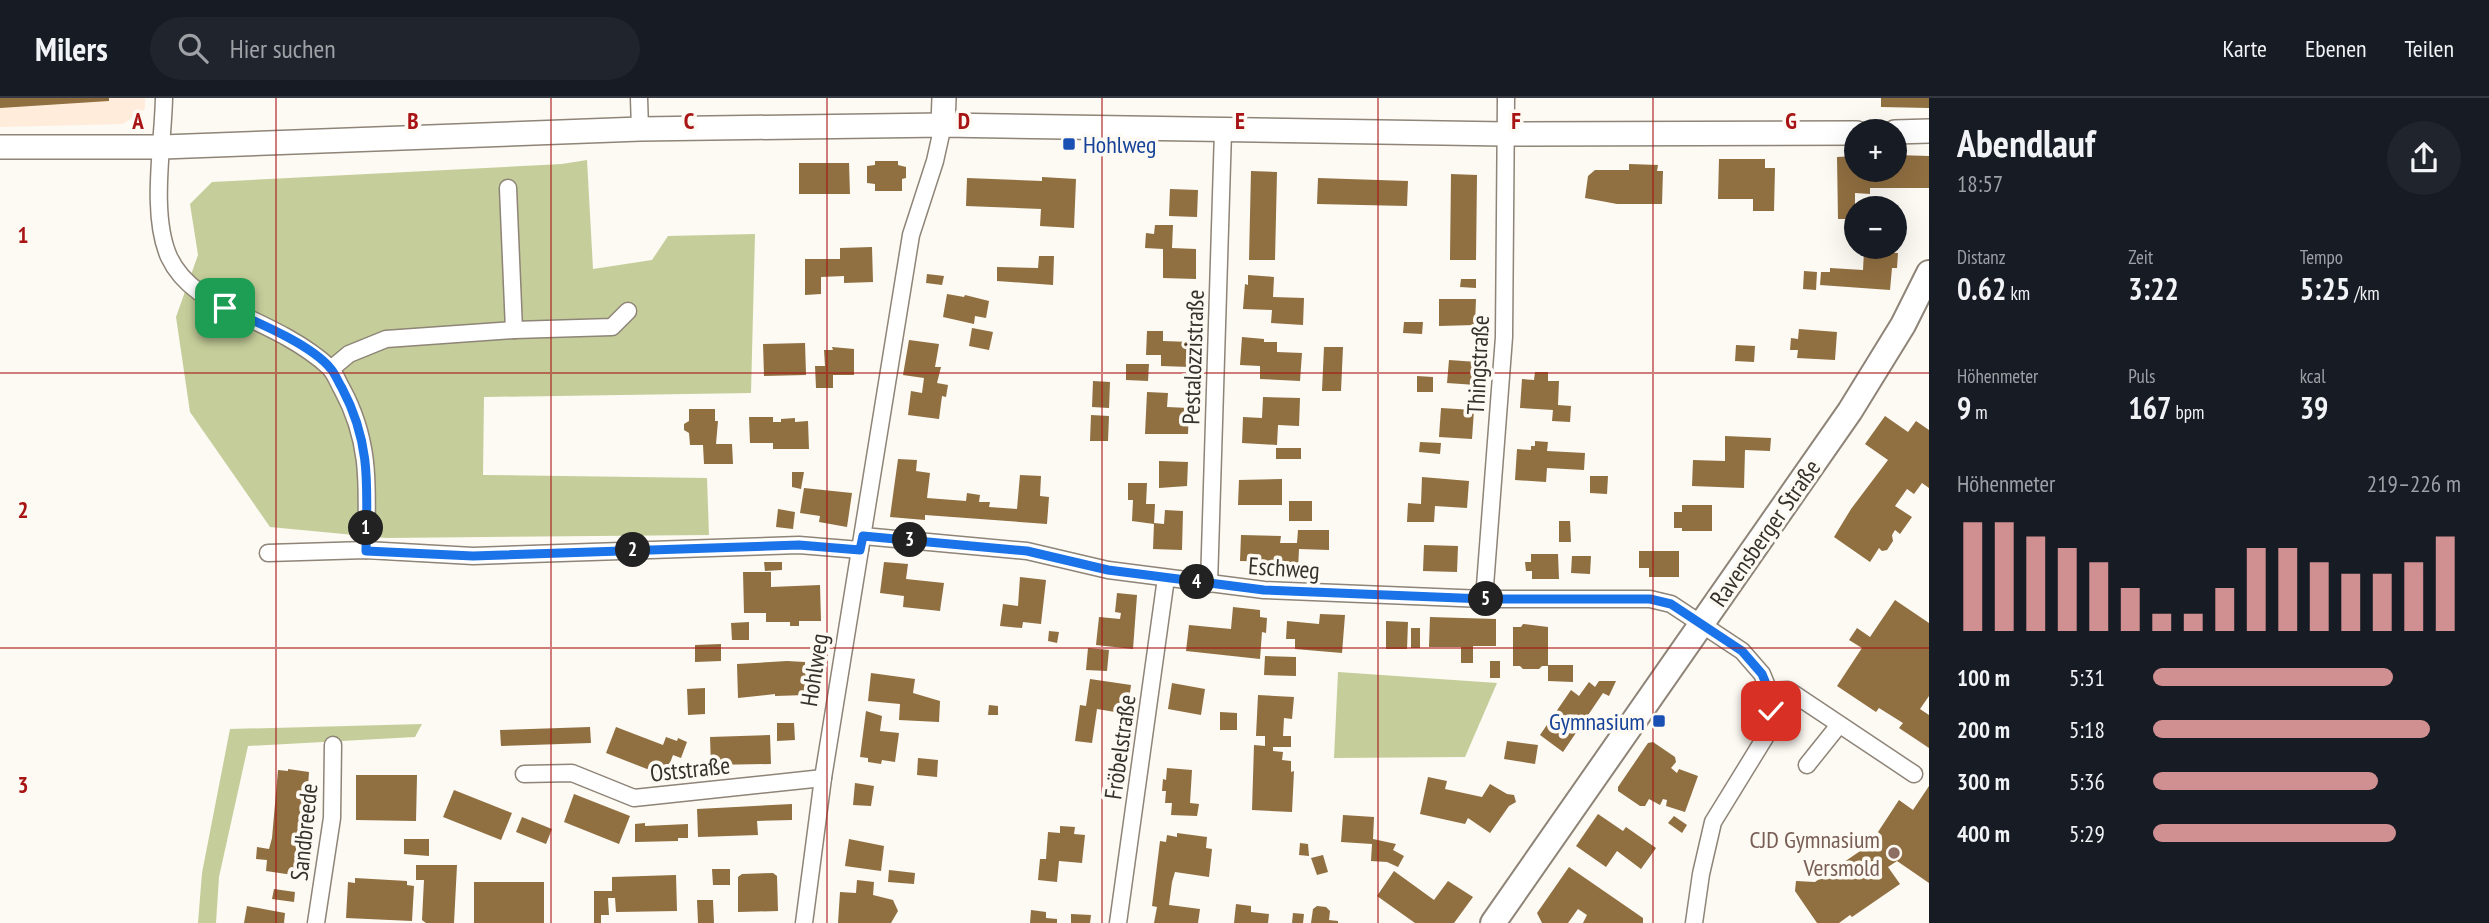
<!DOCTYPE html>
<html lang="de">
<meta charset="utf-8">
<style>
:root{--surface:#171b24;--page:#20242c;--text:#f1f3f6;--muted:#9ea1a6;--line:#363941;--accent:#d08f90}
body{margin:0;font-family:"PT Sans Narrow",sans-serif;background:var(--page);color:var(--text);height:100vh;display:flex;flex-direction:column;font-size:26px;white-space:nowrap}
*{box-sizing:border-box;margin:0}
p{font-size:23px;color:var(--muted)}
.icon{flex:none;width:38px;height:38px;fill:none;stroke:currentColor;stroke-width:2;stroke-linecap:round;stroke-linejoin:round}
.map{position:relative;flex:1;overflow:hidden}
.drawer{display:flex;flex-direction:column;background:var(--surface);width:560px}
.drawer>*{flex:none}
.buttons{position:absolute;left:1844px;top:21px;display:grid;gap:14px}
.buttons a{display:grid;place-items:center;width:63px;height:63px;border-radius:50%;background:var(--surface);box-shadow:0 7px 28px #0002;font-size:35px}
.pin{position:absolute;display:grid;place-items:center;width:60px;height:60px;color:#fff;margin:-30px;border-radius:14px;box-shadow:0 4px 10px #0006}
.km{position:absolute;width:35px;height:35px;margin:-18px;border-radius:50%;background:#222;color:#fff;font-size:19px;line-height:35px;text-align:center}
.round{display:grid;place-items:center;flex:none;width:74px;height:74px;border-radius:37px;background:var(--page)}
.headline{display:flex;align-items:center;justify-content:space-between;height:119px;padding:0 28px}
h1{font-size:38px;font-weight:700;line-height:52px}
.metrics{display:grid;grid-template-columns:repeat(3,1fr);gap:10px;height:119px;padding:7px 28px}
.metrics div{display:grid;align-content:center}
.metrics b{font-size:30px;font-weight:700}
.metrics small{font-size:19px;font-weight:400}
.metrics p{font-size:19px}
.chart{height:196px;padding:14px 28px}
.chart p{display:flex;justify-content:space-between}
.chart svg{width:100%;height:126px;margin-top:7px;stroke:var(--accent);stroke-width:6}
ul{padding:0 28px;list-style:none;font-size:23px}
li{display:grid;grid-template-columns:112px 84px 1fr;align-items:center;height:52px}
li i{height:18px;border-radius:9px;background:var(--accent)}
header{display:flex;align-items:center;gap:42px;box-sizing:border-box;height:98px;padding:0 35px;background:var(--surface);border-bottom:2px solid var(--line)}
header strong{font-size:33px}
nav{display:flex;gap:38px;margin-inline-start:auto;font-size:24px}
.search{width:490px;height:63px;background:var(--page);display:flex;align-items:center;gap:18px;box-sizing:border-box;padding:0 24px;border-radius:38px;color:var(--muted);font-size:26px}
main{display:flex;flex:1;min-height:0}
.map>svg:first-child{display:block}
.commercial{fill:#ffecdb}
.green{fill:#c5ce9a}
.building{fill:#906f41}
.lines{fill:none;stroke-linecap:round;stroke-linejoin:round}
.street-casing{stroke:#8e8477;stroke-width:19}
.secondary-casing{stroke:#8e8477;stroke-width:26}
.primary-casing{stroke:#8e8477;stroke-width:28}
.street{stroke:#fff;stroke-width:16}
.secondary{stroke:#fff;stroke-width:23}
.primary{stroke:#fff;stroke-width:24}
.route-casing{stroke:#fff;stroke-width:14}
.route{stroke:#1a73e8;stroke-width:9}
.grid{fill:none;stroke:#a81414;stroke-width:2;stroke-opacity:0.55}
.transit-dot{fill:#1a4fb4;stroke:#fdf9f3;stroke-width:2.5}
.education-dot{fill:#8d6e63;stroke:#fdf9f3;stroke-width:2.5}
.labels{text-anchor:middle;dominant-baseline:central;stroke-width:7;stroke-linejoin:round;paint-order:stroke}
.transit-label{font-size:24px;fill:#164399;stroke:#fdf9f3;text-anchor:start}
.street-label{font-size:24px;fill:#36312c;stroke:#fdf9f3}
.education-label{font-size:24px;fill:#785e54;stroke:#fdf9f3;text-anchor:end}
.grid-label{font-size:23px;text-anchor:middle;font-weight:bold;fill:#a81414;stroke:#fdf9f3;stroke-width:7;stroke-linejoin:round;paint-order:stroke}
</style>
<header>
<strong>Milers</strong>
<div class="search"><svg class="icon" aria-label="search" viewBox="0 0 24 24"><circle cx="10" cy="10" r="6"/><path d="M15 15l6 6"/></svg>Hier suchen</div>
<nav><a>Karte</a><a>Ebenen</a><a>Teilen</a></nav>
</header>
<main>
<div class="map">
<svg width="1929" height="825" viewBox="0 0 1929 825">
<rect width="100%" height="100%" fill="#fdf9f3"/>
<polygon class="commercial" points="0,0 145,0 145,11 123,26 0,29"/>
<g class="green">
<polygon points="587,62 593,171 652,162 668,138 755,136 751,295 484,299 483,377 707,380 709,437 386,440 270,429 190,314 176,219 198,157 190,106 212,84 562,66"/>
<polygon points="1338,574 1497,585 1465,659 1334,660"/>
<polygon points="422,626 415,639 248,648 219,779 216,825 198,825 202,775 230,631"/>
</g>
<g class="building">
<polygon points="0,0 109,0 109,3 0,10"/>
<polygon points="1881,0 1929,0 1929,10 1881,9"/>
<polygon points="1896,57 1929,58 1929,90 1870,90 1870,96 1855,95 1855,121 1838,121 1837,59 1857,58 1857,72 1895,72"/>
<polygon points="1719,61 1765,61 1765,70 1775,70 1774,113 1753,113 1753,101 1718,101"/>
<polygon points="875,63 898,63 898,67 906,69 906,80 902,81 902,93 875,93 875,86 867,85 867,68 875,67"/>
<polygon points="799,65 849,65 850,96 799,96"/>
<polygon points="1629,66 1658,67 1657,73 1663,73 1662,106 1617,106 1585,100 1588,78 1595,72 1629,72"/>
<polygon points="1251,73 1277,74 1275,162 1249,162"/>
<polygon points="1451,76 1477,77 1476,162 1450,162"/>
<polygon points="1042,79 1076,81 1074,130 1040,128 1041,111 966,108 967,80 1042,83"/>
<polygon points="1318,80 1408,83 1407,108 1317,106"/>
<polygon points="1170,91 1198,92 1197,119 1169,118"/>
<polygon points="1155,127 1173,127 1172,150 1196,151 1196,181 1163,180 1163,151 1145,150 1146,135 1154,136"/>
<polygon points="872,149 873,184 844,185 844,178 821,179 821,196 805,197 805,161 840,161 840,150"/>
<polygon points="1864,153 1898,155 1897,170 1892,170 1890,192 1820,187 1821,174 1830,174 1830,170 1863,172"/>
<polygon points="1039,158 1054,158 1053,187 997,183 997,169 1038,170"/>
<polygon points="1804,173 1817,174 1816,192 1803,191"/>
<polygon points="927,176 944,178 942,187 926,185"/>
<polygon points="1248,177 1274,179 1273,199 1304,200 1303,227 1271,225 1272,212 1243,211 1245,186 1248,187"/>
<polygon points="1461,181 1476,181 1476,190 1460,189"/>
<polygon points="947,196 964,199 965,197 989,203 986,220 975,218 974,226 943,219"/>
<polygon points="1439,201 1476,201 1475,227 1439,228"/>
<polygon points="1404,224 1423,224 1422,236 1403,235"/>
<polygon points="972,230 993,234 989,252 969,248"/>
<polygon points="1799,231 1837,234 1835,262 1797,260 1798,252 1790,252 1791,240 1798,241"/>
<polygon points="1147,233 1163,233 1163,243 1191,244 1190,269 1161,268 1161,257 1146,257"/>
<polygon points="1242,239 1264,241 1264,244 1277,244 1277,254 1302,255 1300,283 1260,281 1260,268 1240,267"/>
<polygon points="909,242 939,246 935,269 941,269 937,285 948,287 946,299 942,298 939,321 908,317 911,293 922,295 924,280 903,277"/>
<polygon points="805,245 806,277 764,278 763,246"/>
<polygon points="1736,247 1755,248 1754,264 1735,263"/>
<polygon points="832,249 854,251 854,277 833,277 833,290 816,290 815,268 825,268 824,252 833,252"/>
<polygon points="1324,249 1343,249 1341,293 1322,293"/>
<polygon points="1449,262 1477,264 1476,287 1447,285"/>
<polygon points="1126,266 1149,266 1148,283 1126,282"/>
<polygon points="1535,274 1548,274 1548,283 1559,283 1558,307 1571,308 1570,324 1552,323 1553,312 1520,310 1522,281 1534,282"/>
<polygon points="1417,278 1433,279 1433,294 1417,294"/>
<polygon points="1093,283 1110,284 1109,310 1092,309"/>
<polygon points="1147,294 1168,295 1167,309 1189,310 1188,336 1145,336"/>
<polygon points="1263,299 1300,300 1299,328 1278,327 1277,347 1242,345 1243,319 1262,320"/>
<polygon points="1441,310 1474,312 1472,341 1439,339"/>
<polygon points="689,311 715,311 715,323 718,323 716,346 732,346 733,366 704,366 703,347 690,347 689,335 684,332 684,326 689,323"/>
<polygon points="1091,317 1109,318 1108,343 1090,343"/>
<polygon points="1885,318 1908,334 1916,323 1929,332 1929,390 1922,385 1914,396 1907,391 1895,408 1912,419 1900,436 1895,432 1892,437 1893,443 1887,452 1882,453 1879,450 1870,464 1834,439 1851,411 1888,362 1865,346"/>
<polygon points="749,319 773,319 773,324 781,324 781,321 795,320 795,324 808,323 809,351 773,351 773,345 750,345"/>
<polygon points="1725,338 1771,340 1770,353 1745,352 1744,390 1692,388 1693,362 1725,363"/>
<polygon points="1535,343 1548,344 1547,353 1585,355 1584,372 1547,370 1546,384 1515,382 1517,351 1531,352 1531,348 1535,348"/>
<polygon points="1420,344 1441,345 1440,356 1419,354"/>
<rect x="1276" y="350" width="25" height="11"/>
<polygon points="898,361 917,362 916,373 930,375 927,400 966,403 967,395 980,397 979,404 990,404 989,409 1017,411 1020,377 1041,378 1040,398 1049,399 1047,426 925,417 925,422 890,419"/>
<polygon points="1159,363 1188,364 1187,388 1159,390"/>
<polygon points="792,374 804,374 801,391 792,389"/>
<polygon points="1590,378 1608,378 1607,396 1590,395"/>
<polygon points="1422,379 1469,383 1467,410 1435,408 1434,424 1407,424 1408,405 1421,406"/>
<polygon points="1282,381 1282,407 1238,407 1239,382"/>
<polygon points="1128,385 1147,385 1146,406 1155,406 1154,426 1132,423 1133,402 1128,402"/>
<polygon points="804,390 852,395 847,429 819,424 820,418 800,415"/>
<rect x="1289" y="403" width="23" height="20"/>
<polygon points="1682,407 1712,407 1712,433 1682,433 1682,430 1674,430 1674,414 1682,414"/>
<polygon points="778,411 795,414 793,431 776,429"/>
<polygon points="1165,412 1183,413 1182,452 1153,451 1154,425 1164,426"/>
<polygon points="1559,423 1570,423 1571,444 1559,444"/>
<polygon points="1298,432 1329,432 1329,452 1299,451 1298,471 1279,471 1279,464 1240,463 1241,437 1281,438 1280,445 1297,445"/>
<polygon points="1424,447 1458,448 1457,474 1423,473"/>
<polygon points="1639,453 1679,453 1679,479 1649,479 1649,470 1639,470"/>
<polygon points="1531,456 1558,456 1559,481 1532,481 1532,473 1526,473 1525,464 1531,464"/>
<polygon points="1572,458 1591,458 1590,476 1571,475"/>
<polygon points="764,464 782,464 782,472 765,473"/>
<polygon points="884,464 908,466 906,481 944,485 940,513 903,509 904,498 880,495"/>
<polygon points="743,474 771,474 771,489 820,487 821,523 799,523 799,528 790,528 790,524 766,524 766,515 744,515"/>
<polygon points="1020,479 1046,482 1041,526 1023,524 1022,530 1000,528 1003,506 1018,508"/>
<polygon points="1117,495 1137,497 1133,551 1096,547 1099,519 1120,521 1121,515 1115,514"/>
<polygon points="1895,502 1929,525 1929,598 1920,611 1929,617 1929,650 1899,630 1903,625 1879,610 1876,614 1837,588 1862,550 1849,542 1857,530 1870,539"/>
<polygon points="1233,509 1260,512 1260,519 1267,520 1266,535 1262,534 1260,561 1186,553 1189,527 1231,531"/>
<polygon points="1320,516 1345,517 1342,555 1295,551 1295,541 1286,541 1287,523 1319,526"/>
<polygon points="1430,519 1496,521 1496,548 1473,548 1473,565 1461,565 1461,549 1429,549"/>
<polygon points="1386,523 1408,524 1407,551 1386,551"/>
<polygon points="749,524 749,542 732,542 731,525"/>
<polygon points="1523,526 1548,529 1548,567 1573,567 1573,584 1548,583 1548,568 1542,568 1539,571 1523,571 1520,568 1513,568 1513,529 1521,529"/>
<rect x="1411" y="530" width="9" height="20"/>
<polygon points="1049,533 1059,534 1057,545 1048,543"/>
<polygon points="721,546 721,563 695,564 695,547"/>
<polygon points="1088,550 1109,552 1107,573 1086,572"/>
<polygon points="1265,558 1296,559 1296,578 1264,577"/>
<polygon points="787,563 805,564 806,597 775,598 775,596 738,600 737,566"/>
<rect x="1490" y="563" width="10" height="17"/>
<polygon points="871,575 915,581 913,595 940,603 939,624 899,622 900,606 868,603"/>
<polygon points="1090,581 1131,587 1127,616 1097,611 1092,645 1075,643 1080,607 1086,608"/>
<polygon points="1599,583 1616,583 1609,598 1603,595 1563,654 1540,637 1571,592 1579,598 1589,584 1595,589"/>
<polygon points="1172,585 1205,591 1201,617 1168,611"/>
<polygon points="705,590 705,616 688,617 687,591"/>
<polygon points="1258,597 1294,599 1292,621 1284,620 1283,638 1291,638 1291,649 1273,649 1273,653 1283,654 1282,662 1291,663 1291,674 1294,673 1292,714 1252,712 1254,647 1265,648 1265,638 1256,638"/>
<polygon points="989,607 998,608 998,617 988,617"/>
<polygon points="866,613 882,618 880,633 899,635 895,664 882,662 881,666 868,664 868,660 860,659"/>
<polygon points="1220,614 1237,615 1237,632 1220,632"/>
<polygon points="777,625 794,625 795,642 777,643"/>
<polygon points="590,629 591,645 501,648 500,632"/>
<polygon points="616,629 663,647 666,639 677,643 678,640 687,644 681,660 673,657 665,678 606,655"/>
<polygon points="770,637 771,666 711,667 710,639"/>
<polygon points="1507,643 1538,647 1535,666 1504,661"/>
<polygon points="1653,644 1675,659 1676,664 1671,670 1677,675 1679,671 1698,678 1685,714 1666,708 1667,702 1663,701 1660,707 1649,701 1645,708 1640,708 1618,693 1618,689 1648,645"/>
<polygon points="918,660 938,662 937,679 917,677"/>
<polygon points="1167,670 1192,672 1190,705 1199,706 1197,718 1171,717 1172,705 1165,705 1166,693 1162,693 1163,681 1166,682"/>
<polygon points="288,671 309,674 307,704 302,703 296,744 296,755 299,756 297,767 295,766 293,777 266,773 267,762 256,761 257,749 269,751 272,740 278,672 288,673"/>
<polygon points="356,677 417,677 416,723 356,722"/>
<polygon points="1428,679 1447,683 1445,691 1482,699 1490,686 1507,696 1514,697 1516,704 1509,708 1490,735 1468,720 1465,726 1420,716"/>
<polygon points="855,685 874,688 871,708 853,707"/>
<polygon points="1929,688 1929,785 1897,763 1888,769 1900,786 1852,819 1850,817 1839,825 1817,825 1795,793 1796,783 1815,784 1882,738 1878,734 1899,702 1913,712"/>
<polygon points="454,692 512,715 501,742 443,719"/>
<polygon points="574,696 630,718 619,746 564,724"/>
<polygon points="792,706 792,722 757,723 758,737 698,739 697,711"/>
<polygon points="1598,716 1623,733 1626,729 1656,750 1641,771 1617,753 1606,769 1576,748"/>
<polygon points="1343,717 1374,719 1373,741 1396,746 1393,752 1404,758 1398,769 1387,764 1371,763 1372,746 1341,744"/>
<polygon points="1674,718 1687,727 1682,735 1668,725"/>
<polygon points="522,719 552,731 546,746 516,734"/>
<polygon points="645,725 645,728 688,726 688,740 678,740 678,743 635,744 635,726"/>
<polygon points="1060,728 1075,729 1074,736 1085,737 1082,765 1059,763 1057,784 1038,782 1040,761 1046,761 1048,734 1060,735"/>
<polygon points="1177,735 1207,739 1206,750 1212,751 1209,779 1175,774 1172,784 1169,807 1200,811 1198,825 1154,825 1157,809 1152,808 1160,743 1166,744 1167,737 1177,739"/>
<polygon points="404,741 429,741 429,758 404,756"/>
<polygon points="849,741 884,748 881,773 845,768"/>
<polygon points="1300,745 1308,746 1309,758 1299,757"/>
<polygon points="1323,757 1328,774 1317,777 1311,760"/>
<polygon points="416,767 457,767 454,825 426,825 422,822 424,782 416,782"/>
<polygon points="1569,769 1643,820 1643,825 1583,825 1587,817 1578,811 1568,825 1542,825 1537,815"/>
<polygon points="712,771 730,771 730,787 713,787"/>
<polygon points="889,772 915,775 914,786 888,784"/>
<polygon points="1394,773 1434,802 1448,783 1473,799 1454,825 1415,825 1377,798"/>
<polygon points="773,775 777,778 778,813 738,814 738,779 742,776"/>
<polygon points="676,777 677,813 616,814 615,800 608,800 609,817 601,817 601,825 594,825 594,793 612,793 612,779"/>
<polygon points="355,780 407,783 407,787 414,788 412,823 346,820 348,784 355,785"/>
<polygon points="857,782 874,784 873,797 893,802 898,813 891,825 838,825 840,794 856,795"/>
<rect x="474" y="784" width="70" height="41"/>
<polygon points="274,791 295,794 294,804 272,801"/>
<polygon points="697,802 713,802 714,825 698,825"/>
<polygon points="1236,806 1251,808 1251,814 1269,816 1268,825 1234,825"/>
<polygon points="247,808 285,815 284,825 244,825"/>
<polygon points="1317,808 1326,809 1330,813 1329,822 1338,823 1338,825 1311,825 1313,811"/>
<polygon points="1031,812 1046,814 1046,820 1057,821 1057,825 1030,825"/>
<polygon points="1293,815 1304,816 1303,825 1292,825"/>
<polygon points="1071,816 1091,817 1090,825 1071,825"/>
</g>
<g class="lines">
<defs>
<g id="street">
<path d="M 164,0 C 163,47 150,116 169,159 C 183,189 212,204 242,217 C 272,231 304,246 329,269 C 335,275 338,284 342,291 C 372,346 367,393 366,452"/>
<polyline points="639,0 640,31"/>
<polyline points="508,90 514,232"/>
<polyline points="331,271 349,256 386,241 514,232 612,229 628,213"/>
<polyline points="863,438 1027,453 1108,472 1264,492 1484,501 1650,501 1671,506 1742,553 1762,576 1769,593 1771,613 1769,633 1713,724 1701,776 1694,825"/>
<polyline points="268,455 366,452 473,458 799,447 860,452"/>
<polyline points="1209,486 1223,33"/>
<polyline points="1484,501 1504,239 1506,0"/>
<polyline points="1769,593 1788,592 1914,676"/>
<polyline points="1807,667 1839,627"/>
<polyline points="524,676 572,675 634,700 823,680"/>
<polyline points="316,825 332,720 333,647"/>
<polyline points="804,825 823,680 911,137 935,63 943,27"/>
<polyline points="1118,825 1166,480"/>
</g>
<g id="secondary">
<polyline points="943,27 944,0"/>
<polyline points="1895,34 1929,33"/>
<polyline points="0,49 163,49 640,31 943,27 1505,36 1857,35"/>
</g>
<polyline id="primary" points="1493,825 1850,313 1903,227 1929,175"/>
</defs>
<use href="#street" class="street-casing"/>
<use href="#secondary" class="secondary-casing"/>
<use href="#primary" class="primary-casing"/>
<use href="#street" class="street"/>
<use href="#secondary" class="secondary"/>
<use href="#primary" class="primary"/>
</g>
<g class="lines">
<defs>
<path id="route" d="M 225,210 C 254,223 311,246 331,271 C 336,277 338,284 342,290 C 372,346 367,392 366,453 L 473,458 L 799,447 L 860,452 L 863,438 L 1027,453 L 1108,472 L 1264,492 L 1484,501 L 1650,501 L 1671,506 L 1742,553 L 1762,576 L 1769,593 L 1771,613"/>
</defs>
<use href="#route" class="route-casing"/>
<use href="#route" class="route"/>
</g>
<path class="grid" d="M 276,0 L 276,825M 551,0 L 551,825M 827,0 L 827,825M 1102,0 L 1102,825M 1378,0 L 1378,825M 1653,0 L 1653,825M 0,275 L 1929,275M 0,550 L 1929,550"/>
<g class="transit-dot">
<rect x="1062" y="39" width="14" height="14" rx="3.5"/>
<rect x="1652" y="616" width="14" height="14" rx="3.5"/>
</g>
<circle class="education-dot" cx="1894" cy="755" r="7"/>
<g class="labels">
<g class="transit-label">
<text x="1083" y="46">Hohlweg</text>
<text x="1645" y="623" text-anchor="end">Gymnasium</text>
</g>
<g class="street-label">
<text transform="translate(1193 259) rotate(-88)">Pestalozzistraße</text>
<text transform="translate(1478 267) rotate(-87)">Thingstraße</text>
<text transform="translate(1765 435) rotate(-55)">Ravensberger Straße</text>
<text transform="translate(1284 470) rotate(4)">Eschweg</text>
<text transform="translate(814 572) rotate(-81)">Hohlweg</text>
<text transform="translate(1120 649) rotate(-82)">Fröbelstraße</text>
<text transform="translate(690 671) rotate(-6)">Oststraße</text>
<text transform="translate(304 734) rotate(-84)">Sandbreede</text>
</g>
<g class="education-label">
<text x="1880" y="741">CJD Gymnasium<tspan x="1880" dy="28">Versmold</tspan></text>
</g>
</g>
<g class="grid-label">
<text x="138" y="31">A</text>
<text x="413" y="31">B</text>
<text x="689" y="31">C</text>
<text x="964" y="31">D</text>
<text x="1240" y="31">E</text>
<text x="1516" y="31">F</text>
<text x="1791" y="31">G</text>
<text x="23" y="145">1</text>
<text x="23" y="420">2</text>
<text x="23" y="695">3</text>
</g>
</svg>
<div class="buttons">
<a>+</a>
<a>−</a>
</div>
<div class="pin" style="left:225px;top:210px;background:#1e9e55"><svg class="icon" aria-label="arrive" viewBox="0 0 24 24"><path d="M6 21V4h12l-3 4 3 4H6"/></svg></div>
<div class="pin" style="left:1771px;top:613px;background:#d93025"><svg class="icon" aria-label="check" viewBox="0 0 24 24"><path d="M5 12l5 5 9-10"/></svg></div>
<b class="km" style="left:366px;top:430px">1</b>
<b class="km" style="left:633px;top:452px">2</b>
<b class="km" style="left:910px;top:442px">3</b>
<b class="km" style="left:1197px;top:484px">4</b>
<b class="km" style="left:1486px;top:501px">5</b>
</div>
<section class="drawer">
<div class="headline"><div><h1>Abendlauf</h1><p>18:57</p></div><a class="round"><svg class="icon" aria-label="share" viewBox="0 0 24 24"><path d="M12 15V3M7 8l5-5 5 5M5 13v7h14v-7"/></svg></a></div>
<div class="metrics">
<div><p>Distanz</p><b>0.62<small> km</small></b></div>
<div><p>Zeit</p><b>3:22</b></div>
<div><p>Tempo</p><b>5:25<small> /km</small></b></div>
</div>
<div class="metrics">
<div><p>Höhenmeter</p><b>9<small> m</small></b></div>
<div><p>Puls</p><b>167<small> bpm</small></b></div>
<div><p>kcal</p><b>39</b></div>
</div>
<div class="chart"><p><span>Höhenmeter</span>219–226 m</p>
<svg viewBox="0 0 160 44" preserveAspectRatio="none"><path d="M5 44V6M15 44V6M25 44V11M35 44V15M45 44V20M55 44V29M65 44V38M75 44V38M85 44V29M95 44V15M105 44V15M115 44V20M125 44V24M135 44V24M145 44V20M155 44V11"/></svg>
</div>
<ul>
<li><b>100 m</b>5:31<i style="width:78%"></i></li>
<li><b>200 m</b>5:18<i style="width:90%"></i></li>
<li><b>300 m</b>5:36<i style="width:73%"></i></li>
<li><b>400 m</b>5:29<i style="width:79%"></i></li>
</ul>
</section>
</main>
